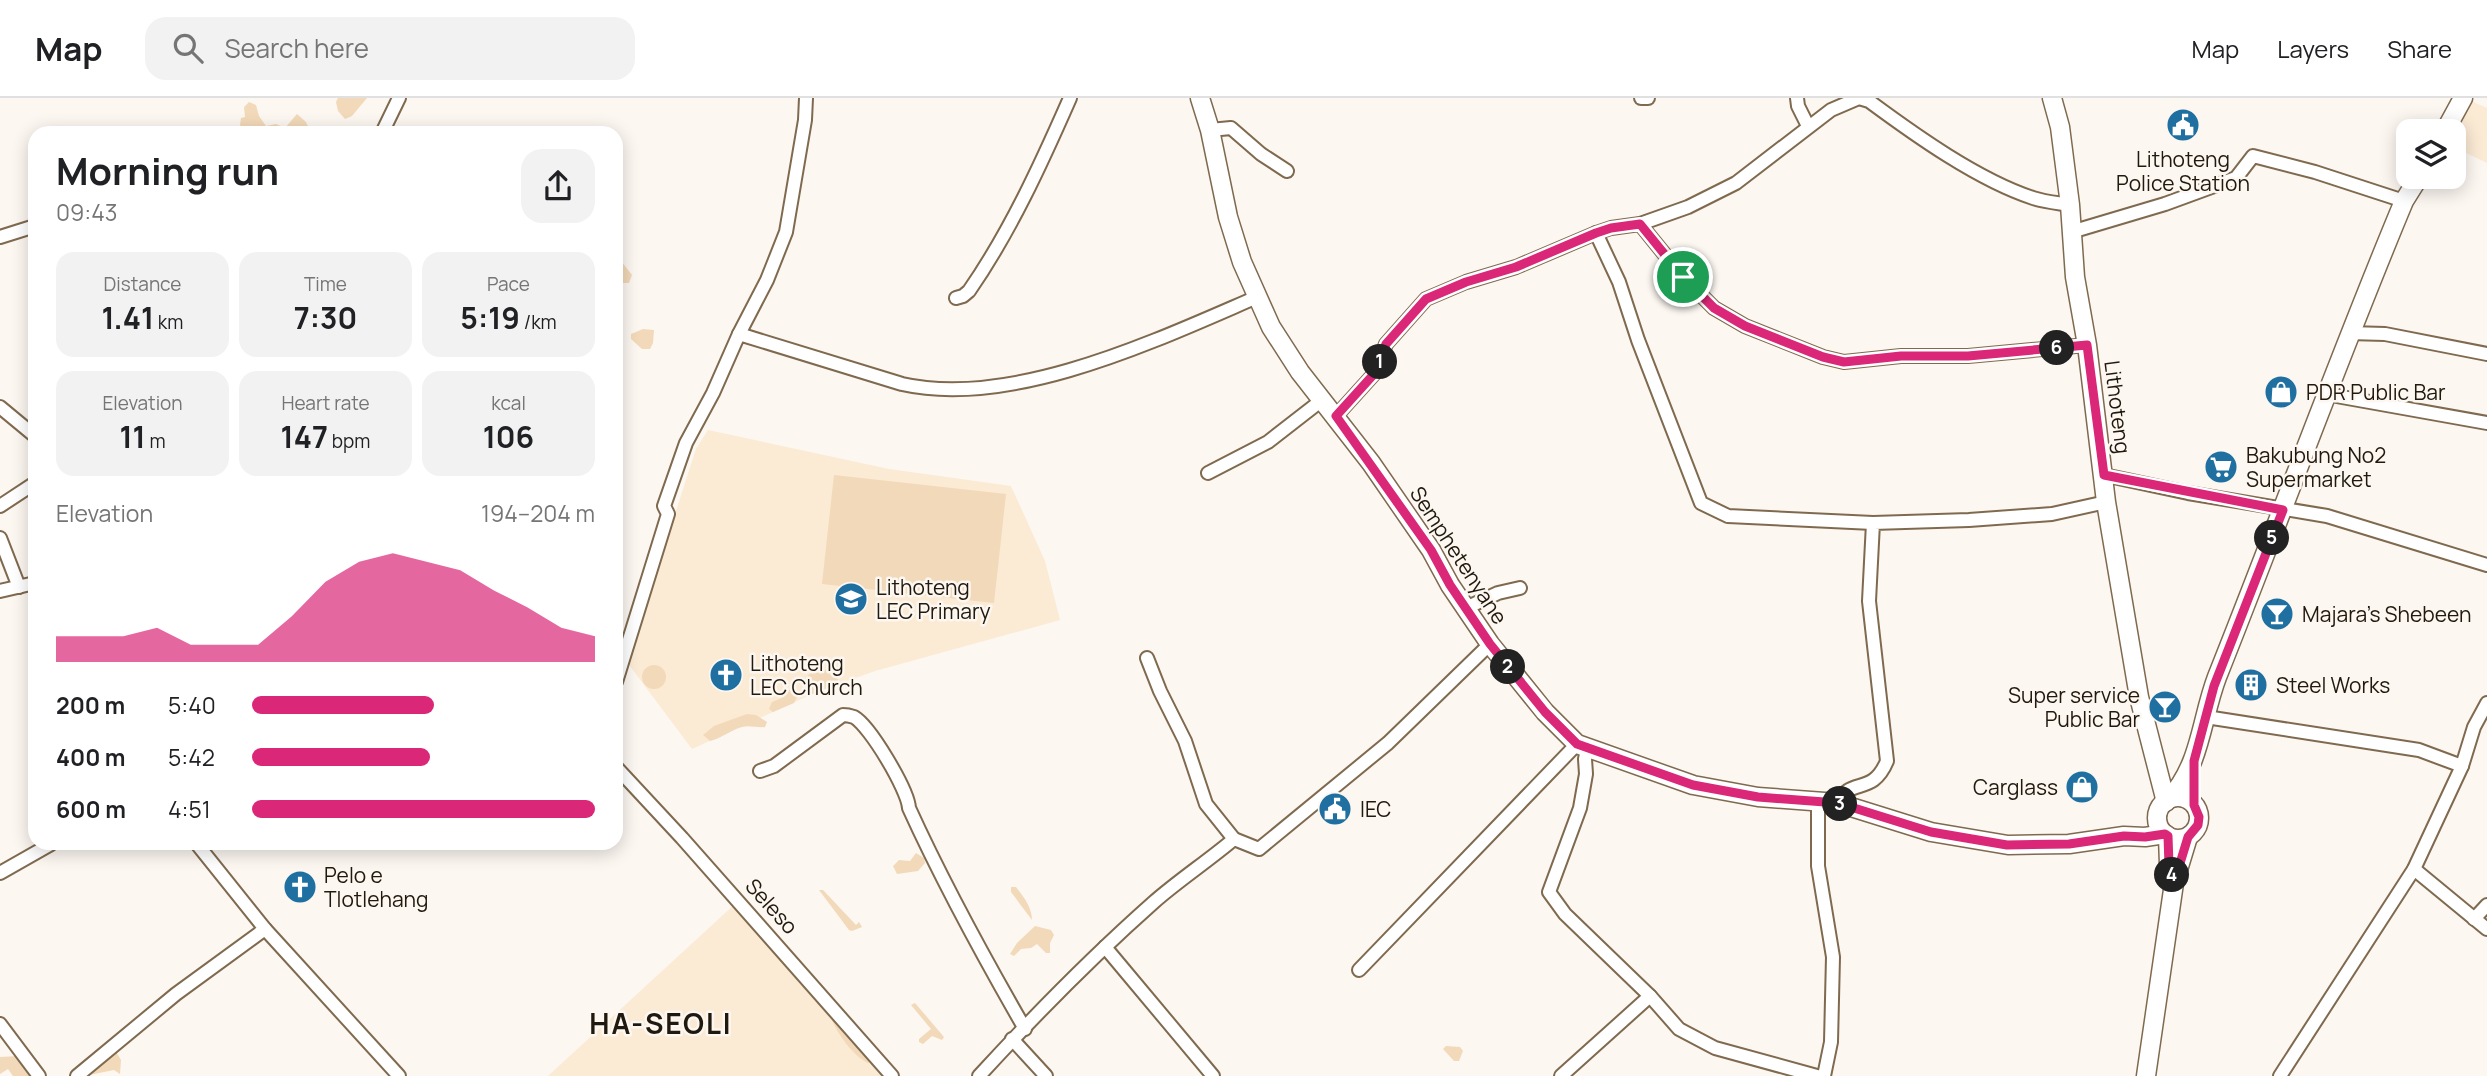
<!DOCTYPE html>
<meta charset="utf-8">
<style>
:root{--surface:#fff;--page:#f2f2f2;--text:#202124;--muted:#757577;--line:#e0e0e0;--accent:#db2777}
body{margin:0;font-family:Manrope,sans-serif;background:var(--page);color:var(--text);height:100vh;display:flex;flex-direction:column;font-size:26px;white-space:nowrap}
*{box-sizing:border-box;margin:0}
p{font-size:23px;color:var(--muted)}
.icon{flex:none;width:38px;height:38px;fill:none;stroke:currentColor;stroke-width:2;stroke-linecap:round;stroke-linejoin:round}
.map{position:relative;flex:1;overflow:hidden}
.sheet{position:absolute;left:28px;top:28px;width:595px;height:724px;display:flex;flex-direction:column;background:var(--surface);border-radius:21px;box-shadow:0 4px 18px #0003}
.sheet>*{flex:none}
.controls{position:absolute;left:2396px;top:21px;display:grid;gap:14px}
.controls a{display:grid;place-items:center;width:70px;height:70px;border-radius:14px;background:var(--surface);box-shadow:0 4px 18px #0003;font-size:35px}
.pin{position:absolute;display:grid;place-items:center;width:60px;height:60px;color:#fff;margin:-30px;border:4px solid #fff;border-radius:50%;box-shadow:0 2px 7px #0007}
.km{position:absolute;width:35px;height:35px;margin:-18px;border-radius:50%;background:#222;color:#fff;font-size:19px;line-height:35px;text-align:center}
.round{display:grid;place-items:center;flex:none;width:74px;height:74px;border-radius:21px;background:var(--page)}
.overview{display:flex;align-items:center;justify-content:space-between;height:119px;padding:0 28px}
h1{font-size:38px;font-weight:700;line-height:52px}
.figures{display:grid;grid-template-columns:repeat(3,1fr);gap:10px;height:119px;padding:7px 28px}
.figures div{display:grid;align-content:center;border-radius:18px;background:var(--page);text-align:center}
.figures b{font-size:30px;font-weight:700}
.figures small{font-size:19px;font-weight:400}
.figures p{font-size:19px}
.chart{height:196px;padding:14px 28px}
.chart p{display:flex;justify-content:space-between}
.chart svg{width:100%;height:126px;margin-top:7px;fill:var(--accent);opacity:.7}
ul{padding:0 28px;list-style:none;font-size:23px}
li{display:grid;grid-template-columns:112px 84px 1fr;align-items:center;height:52px}
li i{height:18px;border-radius:9px;background:var(--accent)}
header{display:flex;align-items:center;gap:42px;box-sizing:border-box;height:98px;padding:0 35px;background:var(--surface);border-bottom:2px solid var(--line)}
header strong{font-size:33px}
nav{display:flex;gap:38px;margin-inline-start:auto;font-size:24px}
.search{width:490px;height:63px;background:var(--page);display:flex;align-items:center;gap:18px;box-sizing:border-box;padding:0 24px;border-radius:21px;color:var(--muted);font-size:26px}
.map>svg:first-child{display:block}
.built{fill:#fbead4}
.green{fill:#f2d9b9}
.lines{fill:none;stroke-linecap:round;stroke-linejoin:round}
.minor-casing{stroke:#7f6a4f;stroke-width:16}
.secondary-casing{stroke:#7f6a4f;stroke-width:21}
.minor{stroke:#fff;stroke-width:12}
.secondary{stroke:#fff;stroke-width:18}
.route-casing{stroke:#fff;stroke-width:14}
.route{stroke:#db2777;stroke-width:9}
.labels{text-anchor:middle;dominant-baseline:central;stroke-width:5;stroke-linejoin:round;paint-order:stroke}
.poi-label{font-size:21px;fill:#21190e;stroke:#fcf7f1;text-anchor:start}
.street-label{font-size:21px;fill:#21190e;stroke:#fcf7f1}
.district-label{font-size:28px;font-weight:bold;letter-spacing:2px;fill:#21190e;stroke:#fcf7f1}
</style>
<header>
<strong>Map</strong>
<div class="search"><svg class="icon" aria-label="search" viewBox="0 0 24 24"><circle cx="10" cy="10" r="6"/><path d="M15 15l6 6"/></svg>Search here</div>
<nav><a>Map</a><a>Layers</a><a>Share</a></nav>
</header>
<div class="map">
<svg width="2487" height="978" viewBox="0 0 2487 978">
<rect width="100%" height="100%" fill="#fcf7f1"/>
<g class="built">
<polygon points="2471,3 2487,10 2487,65 2454,49 2454,35"/>
<polygon points="708,332 889,371 1011,388 1045,463 1060,522 875,573 821,592 692,651 627,564 696,351"/>
<polygon points="735,806 884,978 548,978"/>
</g>
<g class="green">
<polygon points="338,0 367,0 352,18 345,21 338,13 336,4"/>
<polygon points="249,4 256,7 259,18 266,28 276,26 285,30 297,16 306,24 311,35 246,35 240,27 241,20 245,19 244,9"/>
<polygon points="618,159 632,177 629,185 616,185 616,160"/>
<polygon points="643,231 654,232 653,245 650,251 642,251 631,241 631,236"/>
<polygon points="834,377 1006,396 994,505 822,486"/>
<circle cx="654" cy="579" r="12"/>
<polygon points="818,571 827,572 838,581 837,586 810,597 804,594 802,583 811,575 817,575"/>
<polygon points="794,590 798,597 794,605 773,614 769,611 772,604 784,599 786,594"/>
<path d="M 747,616 L 756,617 L 767,624 L 765,629 C 757,630 750,627 742,629 C 731,632 722,640 710,643 L 703,637 L 714,628 Z"/>
<polygon points="916,755 924,760 925,765 918,773 897,776 893,768 899,762 910,763"/>
<path d="M 1011,789 L 1016,789 C 1023,798 1032,809 1032,822 L 1011,794 Z"/>
<polygon points="819,792 823,792 856,827 859,824 862,829 852,833 849,832"/>
<polygon points="1035,828 1051,832 1054,837 1050,845 1050,855 1046,855 1037,846 1031,850 1021,851 1014,858 1010,856 1017,845"/>
<polygon points="915,905 944,939 942,942 932,938 923,946 919,944 919,941 931,931 911,907"/>
<path d="M 832,922 L 838,926 L 871,963 L 868,965 C 853,958 838,936 832,922 Z"/>
<polygon points="1446,948 1460,949 1463,953 1459,963 1454,963 1443,951"/>
<polygon points="115,952 121,962 120,976 114,972 84,978"/>
<polygon points="18,958 25,963 24,971 34,978 13,978 8,971 0,976 0,959"/>
</g>
<g class="lines">
<defs>
<g id="minor">
<polyline points="1641,0 1648,0"/>
<polyline points="1797,0 1798,8 1808,28"/>
<polyline points="1210,32 1231,30 1261,56 1287,73"/>
<polyline points="382,35 399,0"/>
<polyline points="1640,126 1683,179 1714,210 1745,228 1823,259 1844,264 1901,258 1968,258 2087,247"/>
<polyline points="2071,134 2165,106 2236,80 2253,58 2315,74 2404,103"/>
<polyline points="1596,135 1619,184 1638,242 1701,405 1728,418 1873,425"/>
<polyline points="0,139 35,128"/>
<path d="M 956,200 L 963,198 L 969,193 C 1010,134 1041,66 1070,0"/>
<polyline points="2349,235 2385,236 2487,256"/>
<polyline points="739,236 767,182 786,134 805,22 806,0"/>
<polyline points="2325,296 2487,325"/>
<polyline points="0,309 35,338"/>
<path d="M 1336,318 L 1374,276 L 1386,246 L 1426,201 L 1466,184 L 1516,169 L 1596,135 L 1611,130 L 1640,126 L 1688,109 L 1736,85 L 1831,12 L 1859,0 L 1869,3 C 1915,37 1978,82 2033,100 C 2045,104 2058,105 2070,107"/>
<polyline points="1208,375 1268,344 1322,302"/>
<polyline points="2104,377 2188,395 2327,418 2487,467"/>
<polyline points="0,408 35,385"/>
<polyline points="0,440 19,489"/>
<polyline points="0,493 35,485"/>
<polyline points="1466,510 1498,495 1520,490"/>
<polyline points="1147,560 1160,593 1185,643 1206,706 1234,741"/>
<path d="M 616,584 L 668,416 L 664,408 L 686,345 L 713,295 L 739,236 L 902,286 C 1012,311 1157,242 1257,199"/>
<polyline points="2206,619 2419,652 2462,668"/>
<polyline points="1587,651 1585,661 1586,676 1580,710 1549,794 1565,816 1650,898 1679,931 1715,950 1817,978"/>
<polyline points="616,669 682,740 892,978"/>
<path d="M 760,673 L 774,668 L 843,617 C 847,617 851,618 854,619 C 870,628 908,692 909,710 C 944,787 983,858 1025,931"/>
<polyline points="1818,704 1818,768 1833,859 1831,944 1824,978"/>
<path d="M 1838,705 C 1850,678 1872,699 1887,663 L 1869,503 L 1873,425 L 1969,422 L 2052,416 L 2106,404"/>
<polyline points="197,746 265,831 399,978"/>
<polyline points="2414,771 2487,831"/>
<polyline points="0,775 51,746"/>
<polyline points="2474,821 2487,807"/>
<polyline points="1105,849 1213,978"/>
<polyline points="1359,872 1577,646"/>
<polyline points="0,926 39,978"/>
<polyline points="1012,941 1046,978"/>
<polyline points="77,978 176,896 265,831"/>
<path d="M 979,978 C 1034,918 1093,858 1154,804 C 1179,782 1208,763 1234,741 L 1259,751 L 1388,645 L 1490,546"/>
<polyline points="1561,978 1650,898"/>
<polyline points="2280,978 2414,771 2462,668 2474,629 2487,605"/>
</g>
<g id="secondary">
<polyline points="1200,0 1210,32 1228,119 1242,164 1271,229 1300,274 1371,365 1431,452 1450,487 1490,546 1545,614 1577,646 1693,687 1758,699 1838,705 1931,734 2008,747 2069,746 2124,738 2145,739 2165,736"/>
<polyline points="2052,0 2060,29 2070,107 2075,179 2087,247 2106,404 2139,599 2166,704"/>
<polyline points="2445,33 2463,0"/>
<circle cx="2178" cy="720" r="21"/>
<path d="M 2169,701 C 2201,667 2201,621 2217,579 C 2280,421 2338,261 2404,103 L 2419,79"/>
<polyline points="2168,738 2169,767 2174,785"/>
<polyline points="2146,978 2174,785 2188,739"/>
</g>
</defs>
<use href="#minor" class="minor-casing"/>
<use href="#secondary" class="secondary-casing"/>
<use href="#minor" class="minor"/>
<use href="#secondary" class="secondary"/>
</g>
<g class="lines">
<defs>
<polygon id="route" points="1640,126 1683,179 1714,210 1745,228 1823,259 1844,264 1901,258 1968,258 2087,247 2104,377 2283,412 2214,588 2194,663 2194,707 2199,719 2198,727 2188,739 2174,785 2169,767 2168,738 2165,736 2145,739 2124,738 2069,746 2007,747 1931,734 1838,705 1758,699 1693,687 1577,646 1545,614 1490,546 1450,487 1431,452 1336,318 1374,276 1386,246 1426,201 1466,184 1516,169 1596,135 1611,130"/>
</defs>
<use href="#route" class="route-casing"/>
<use href="#route" class="route"/>
</g>
<defs>
<symbol id="civic-disc" viewBox="-11 -11 22 22"><circle r="9.5" fill="#1f70a1" stroke="#fcf7f1"/><path d="M-.6-6.5H3V-4.5H.6V-3L4-1V1h2V6H-6V1h2V-1L-.6-3ZM-1.2 2.5V6h2.4V2.5Z" fill="#fff"/></symbol>
<symbol id="shop-disc" viewBox="-11 -11 22 22"><circle r="9.5" fill="#1f70a1" stroke="#fcf7f1"/><path d="M-5-2.5h2.3a2.7 3.5 0 0 1 5.4 0H5L5.5 6h-11ZM-1.5-2.5h3a1.5 2.3 0 0 0-3 0Z" fill="#fff"/></symbol>
<symbol id="supermarket-disc" viewBox="-11 -11 22 22"><circle r="9.5" fill="#1f70a1" stroke="#fcf7f1"/><path d="M-6-5.5h2.5l.6 2H6L4.5 2H-2.5L-4.4-4H-6ZM-1.5 3.2a1.3 1.3 0 1 0 .1 0ZM3 3.2a1.3 1.3 0 1 0 .1 0Z" fill="#fff"/></symbol>
<symbol id="school-disc" viewBox="-11 -11 22 22"><circle r="9.5" fill="#1f70a1" stroke="#fcf7f1"/><path d="M0-5L7-2L0 1L-7-2ZM-4 1L0 2.5L4 1V4Q0 6-4 4Z" fill="#fff"/></symbol>
<symbol id="bar-disc" viewBox="-11 -11 22 22"><circle r="9.5" fill="#1f70a1" stroke="#fcf7f1"/><path d="M-6-5H6L.8 .8V4.5H3.5V6h-7V4.5H-.8V.8Z" fill="#fff"/></symbol>
<symbol id="church-disc" viewBox="-11 -11 22 22"><circle r="9.5" fill="#1f70a1" stroke="#fcf7f1"/><path d="M-1.2-6h2.4v3.5h3.3v2.4h-3.3V6h-2.4V-.1h-3.3v-2.4h3.3Z" fill="#fff"/></symbol>
<symbol id="building-disc" viewBox="-11 -11 22 22"><circle r="9.5" fill="#1f70a1" stroke="#fcf7f1"/><path d="M-4-6H4V6H1V3H-1V6H-4ZM-2.5-4.3h1.7v1.8h-1.7ZM.8-4.3h1.7v1.8H.8ZM-2.5-1h1.7V.8h-1.7ZM.8-1h1.7V.8H.8Z" fill="#fff"/></symbol>
</defs>
<g fill-rule="evenodd">
<use href="#civic-disc" x="2164" y="8" width="38" height="38"/>
<use href="#shop-disc" x="2262" y="275" width="38" height="38"/>
<use href="#supermarket-disc" x="2202" y="350" width="38" height="38"/>
<use href="#school-disc" x="832" y="482" width="38" height="38"/>
<use href="#bar-disc" x="2258" y="497" width="38" height="38"/>
<use href="#church-disc" x="707" y="558" width="38" height="38"/>
<use href="#building-disc" x="2232" y="568" width="38" height="38"/>
<use href="#bar-disc" x="2146" y="590" width="38" height="38"/>
<use href="#shop-disc" x="2063" y="670" width="38" height="38"/>
<use href="#civic-disc" x="1316" y="692" width="38" height="38"/>
<use href="#church-disc" x="281" y="770" width="38" height="38"/>
</g>
<g class="labels">
<g class="poi-label">
<text x="2183" y="61" text-anchor="middle">Lithoteng<tspan x="2183" dy="24">Police Station</tspan></text>
<text x="2306" y="294">PDR Public Bar</text>
<text x="2246" y="357">Bakubung No2<tspan x="2246" dy="24">Supermarket</tspan></text>
<text x="876" y="489">Lithoteng<tspan x="876" dy="24">LEC Primary</tspan></text>
<text x="2302" y="516">Majara's Shebeen</text>
<text x="750" y="565">Lithoteng<tspan x="750" dy="24">LEC Church</tspan></text>
<text x="2276" y="587">Steel Works</text>
<text x="2140" y="597" text-anchor="end">Super service<tspan x="2140" dy="24">Public Bar</tspan></text>
<text x="2058" y="689" text-anchor="end">Carglass</text>
<text x="1360" y="711">IEC</text>
<text x="324" y="777">Pelo e<tspan x="324" dy="24">Tlotlehang</tspan></text>
</g>
<g class="street-label">
<text transform="translate(2118 309) rotate(83)">Lithoteng</text>
<text transform="translate(1459 457) rotate(57)">Semphetenyane</text>
<text transform="translate(772 808) rotate(48)">Seleso</text>
</g>
<g class="district-label">
<text x="661" y="925">HA-SEOLI</text>
</g>
</g>
</svg>
<div class="controls">
<a><svg class="icon" aria-label="layers" viewBox="0 0 24 24"><path d="M12 4l9 5-9 5-9-5zM3 14l9 5 9-5"/></svg></a>
</div>
<div class="pin" style="left:1683px;top:179px;background:#1e9e55"><svg class="icon" aria-label="arrive" viewBox="0 0 24 24"><path d="M6 21V4h12l-3 4 3 4H6"/></svg></div>
<b class="km" style="left:1380px;top:264px">1</b>
<b class="km" style="left:1508px;top:569px">2</b>
<b class="km" style="left:1840px;top:706px">3</b>
<b class="km" style="left:2172px;top:777px">4</b>
<b class="km" style="left:2272px;top:440px">5</b>
<b class="km" style="left:2057px;top:250px">6</b>
<section class="sheet">
<div class="overview"><div><h1>Morning run</h1><p>09:43</p></div><a class="round"><svg class="icon" aria-label="share" viewBox="0 0 24 24"><path d="M12 15V3M7 8l5-5 5 5M5 13v7h14v-7"/></svg></a></div>
<div class="figures">
<div><p>Distance</p><b>1.41<small> km</small></b></div>
<div><p>Time</p><b>7:30</b></div>
<div><p>Pace</p><b>5:19<small> /km</small></b></div>
</div>
<div class="figures">
<div><p>Elevation</p><b>11<small> m</small></b></div>
<div><p>Heart rate</p><b>147<small> bpm</small></b></div>
<div><p>kcal</p><b>106</b></div>
</div>
<div class="chart"><p><span>Elevation</span>194–204 m</p>
<svg viewBox="0 0 160 44" preserveAspectRatio="none"><path d="M0 44V35L10 35L20 35L30 32L40 38L50 38L60 38L70 28L80 16L90 9L100 6L110 9L120 12L130 19L140 25L150 32L160 35V44z"/></svg>
</div>
<ul>
<li><b>200 m</b>5:40<i style="width:53%"></i></li>
<li><b>400 m</b>5:42<i style="width:52%"></i></li>
<li><b>600 m</b>4:51<i style="width:100%"></i></li>
</ul>
</section>
</div>
